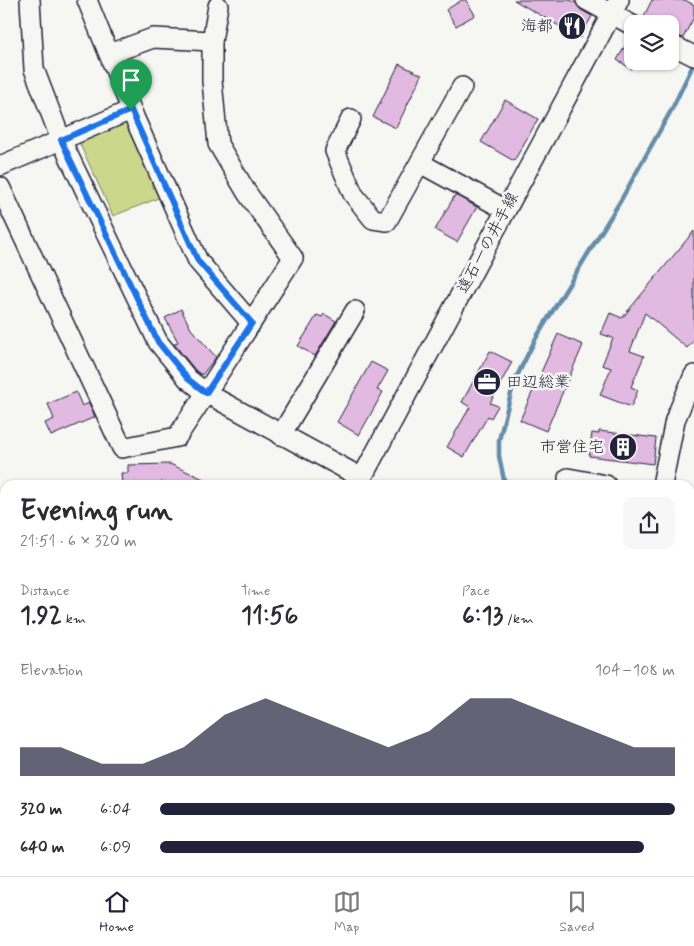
<!DOCTYPE html>
<meta charset="utf-8">
<style>
:root{--surface:#fff;--page:#f7f7f7;--text:#2b2b33;--muted:#7c7c81;--line:#e1e1e2;--accent:#22223b}
body{margin:0;font-family:Mynerve,"Klee One",sans-serif;background:var(--page);color:var(--text);height:100vh;display:flex;flex-direction:column;font-size:19px;white-space:nowrap}
*{box-sizing:border-box;margin:0}
p{font-size:16px;color:var(--muted)}
.icon{flex:none;width:28px;height:28px;fill:none;stroke:currentColor;stroke-width:2;stroke-linecap:round;stroke-linejoin:round}
.map{position:relative;flex:1;overflow:hidden}
.panel{position:absolute;left:0px;top:480px;width:695px;height:396px;display:flex;flex-direction:column;background:var(--surface);border-radius:15px 15px 0 0;box-shadow:0 1px 4px #0004}
.panel>*{flex:none}
.tools{position:absolute;left:624px;top:15px;display:grid;gap:10px}
.tools a{display:grid;place-items:center;width:55px;height:55px;border-radius:10px;background:var(--surface);box-shadow:0 1px 4px #0004;font-size:25px}
.pin{position:absolute;display:grid;place-items:center;width:42px;height:42px;color:#fff;margin:-51px -21px;border-radius:50% 50% 50% 0;rotate:-45deg;box-shadow:0 0 5px #0007}
.pin .icon{rotate:45deg}
.round{display:grid;place-items:center;flex:none;width:52px;height:52px;border-radius:10px;background:var(--page)}
.head{display:flex;align-items:center;justify-content:space-between;height:85px;padding:0 20px}
h1{font-size:28px;font-weight:700;line-height:38px}
.stats{display:grid;grid-template-columns:repeat(3,1fr);gap:8px;height:85px;padding:5px 20px}
.stats div{display:grid;align-content:center}
.stats b{font-size:25px;font-weight:700}
.stats small{font-size:14px;font-weight:400}
.stats p{font-size:14px}
.chart{height:140px;padding:10px 20px}
.chart p{display:flex;justify-content:space-between}
.chart svg{width:100%;height:90px;margin-top:5px;fill:var(--accent);opacity:.7}
ul{padding:0 20px;list-style:none;font-size:16px}
li{display:grid;grid-template-columns:80px 60px 1fr;align-items:center;height:38px}
li i{height:12px;border-radius:6px;background:var(--accent)}
.dock{display:flex;justify-content:space-around;align-items:center;height:70px;border-top:1px solid var(--line);background:var(--surface);font-size:14px;color:var(--muted)}
.dock a{display:grid;justify-items:center;gap:2px}
.dock .on{color:var(--accent)}
.map>svg:first-child{display:block}
.built{fill:#f0e4ed}
.green{fill:#cbd88b;stroke:#767d63}
.lines{fill:none;stroke-linecap:round;stroke-linejoin:round}
.stream{stroke:#658daa;stroke-width:4.5}
.building{fill:#e1b9e1;stroke:#22223b}
.minor-casing{stroke:#22223b;stroke-width:22}
.major-casing{stroke:#22223b;stroke-width:28}
.minor{stroke:#f6f6f2;stroke-width:19}
.major{stroke:#fedf80;stroke-width:24}
.rail-casing{stroke:#22223b;stroke-width:5.5}
.rail{stroke:#f6f6f2;stroke-width:4;stroke-dasharray:11;stroke-linecap:butt}
.route-casing{stroke:#fff;stroke-width:10}
.route{stroke:#1a73e8;stroke-width:6}
.labels{text-anchor:middle;dominant-baseline:central;stroke-width:5;stroke-linejoin:round;paint-order:stroke}
.poi-label{font-size:16px;fill:#22223b;stroke:#f6f6f2;text-anchor:end}
.street-label{font-size:16px;fill:#22223b;stroke:#f6f6f2}
</style>
<div class="map">
<svg width="694" height="876" viewBox="0 0 694 876">
<rect width="100%" height="100%" fill="#f6f6f2"/>
<filter id="ink" filterUnits="userSpaceOnUse"><feTurbulence type="fractalNoise" baseFrequency=".02" numOctaves="2"/><feDisplacementMap in="SourceGraphic" scale="10" xChannelSelector="R" yChannelSelector="G"/><feConvolveMatrix kernelMatrix="1 2 1 2 8 2 1 2 1" color-interpolation-filters="sRGB"/></filter>
<g filter="url(#ink)">
<polygon class="built" points="0,814 5,817 5,871 83,871 88,876 0,876"/>
<polygon class="green" points="128,121 161,197 113,216 79,142"/>
<g class="lines">
<g class="stream">
<polyline points="505,485 499,456 499,440 514,382 536,338 621,200 673,107 694,63"/>
<polyline points="336,876 341,871"/>
</g>
</g>
<g class="building">
<polygon points="462,0 466,0 475,15 456,26 446,10"/>
<polygon points="514,0 570,0 576,3 581,10 592,16 580,38"/>
<polygon points="652,0 685,0 694,5 694,17 683,38 670,33 670,24 643,24 642,20"/>
<polygon points="631,36 632,36 632,69 617,60"/>
<polygon points="399,64 422,75 396,128 373,117"/>
<polygon points="505,100 538,119 514,161 481,142"/>
<polygon points="455,195 477,207 457,242 435,230"/>
<polygon points="694,231 694,340 687,348 645,313 630,351 644,356 631,387 638,390 631,407 600,395 611,368 602,365 613,338 601,334 610,313 622,318"/>
<polygon points="181,309 191,329 216,357 202,375 196,371 174,344 178,342 165,318"/>
<polygon points="324,314 336,321 315,356 298,346 317,315 322,317"/>
<polygon points="558,334 583,345 546,431 520,420"/>
<polygon points="490,351 512,362 490,403 498,406 491,418 488,416 464,457 447,447 470,407 462,402"/>
<polygon points="371,362 388,371 377,390 383,392 359,435 337,422"/>
<polygon points="76,392 82,406 89,403 95,417 51,436 45,423 54,419 48,404"/>
<polygon points="599,431 656,438 653,464 589,456 592,433 599,434"/>
<polygon points="170,464 217,485 169,485 161,482 158,485 122,485 121,473 128,473 128,465"/>
</g>
<g class="lines">
<defs>
<g id="minor">
<polyline points="30,0 34,69 61,140 158,342 188,379 206,393 362,478"/>
<polyline points="87,0 135,119 198,261 251,323"/>
<polyline points="586,0 632,25"/>
<polyline points="670,44 694,56"/>
<polyline points="109,54 153,38 212,41"/>
<polyline points="351,119 335,151 353,194 373,219 387,221 462,87"/>
<polyline points="420,163 506,210"/>
<polyline points="0,166 131,110"/>
<polyline points="0,187 122,448 177,437 206,393 293,258 247,193 218,144 212,81 212,41 218,6"/>
<polyline points="281,435 355,311"/>
<polyline points="568,478 606,485"/>
<polyline points="358,485 619,0"/>
<polyline points="662,485 675,420 694,375"/>
<polyline points="690,604 694,606"/>
<polyline points="690,644 694,639"/>
<polyline points="651,871 657,876"/>
</g>
<g id="major">
<polyline points="0,510 5,515"/>
<polyline points="0,548 5,552"/>
<polyline points="496,871 504,876"/>
<polyline points="550,871 558,876"/>
</g>
</defs>
<use href="#minor" class="minor-casing"/>
<use href="#major" class="major-casing"/>
<use href="#minor" class="minor"/>
<use href="#major" class="major"/>
<defs>
<g id="rail">
<polyline points="0,606 5,609"/>
<polyline points="0,615 5,618"/>
<polyline points="0,631 5,635"/>
<polyline points="0,642 5,645"/>
<polyline points="369,871 377,876"/>
<polyline points="387,871 395,876"/>
<polyline points="414,871 422,876"/>
</g>
</defs>
<use href="#rail" class="rail-casing"/>
<use href="#rail" class="rail"/>
</g>
</g>
<g class="lines" filter="url(#ink)">
<defs>
<polygon id="route" points="131,110 198,261 252,323 206,393 188,379 158,342 61,140"/>
</defs>
<use href="#route" class="route-casing"/>
<use href="#route" class="route"/>
</g>
<defs>
<symbol id="restaurant-disc" viewBox="-11 -11 22 22"><circle r="9.5" fill="#22223b" stroke="#f6f6f2"/><path d="M-5-6h1v4h1v-4h1v4h1v-4h1v5L-1.5 .5V6h-2V.5L-5-1ZM5-6V6H3V1.5H1.5Q1.5-4 5-6Z" fill="#fff"/></symbol>
<symbol id="office-disc" viewBox="-11 -11 22 22"><circle r="9.5" fill="#22223b" stroke="#f6f6f2"/><path d="M-6-3h4V-5.5h4V-3h4V5H-6ZM-1-4.5V-3h2v-1.5ZM-6 0V1H6V0Z" fill="#fff"/></symbol>
<symbol id="building-disc" viewBox="-11 -11 22 22"><circle r="9.5" fill="#22223b" stroke="#f6f6f2"/><path d="M-4-6H4V6H1V3H-1V6H-4ZM-2.5-4.3h1.7v1.8h-1.7ZM.8-4.3h1.7v1.8H.8ZM-2.5-1h1.7V.8h-1.7ZM.8-1h1.7V.8H.8Z" fill="#fff"/></symbol>
</defs>
<g fill-rule="evenodd">
<use href="#restaurant-disc" x="556" y="10" width="32" height="32"/>
<use href="#office-disc" x="471" y="366" width="32" height="32"/>
<use href="#building-disc" x="607" y="431" width="32" height="32"/>
</g>
<g class="labels">
<g class="poi-label">
<text x="553" y="26">海都</text>
<text x="506" y="382" text-anchor="start">田辺総業</text>
<text x="604" y="447">市営住宅</text>
</g>
<g class="street-label">
<text transform="translate(488 243) rotate(-62)">遠石一の井手線</text>
</g>
</g>
</svg>
<div class="tools">
<a><svg class="icon" aria-label="layers" viewBox="0 0 24 24"><path d="M12 4l9 5-9 5-9-5zM3 14l9 5 9-5"/></svg></a>
</div>
<div class="pin" style="left:131px;top:110px;background:#1e9e55"><svg class="icon" aria-label="arrive" viewBox="0 0 24 24"><path d="M6 21V4h12l-3 4 3 4H6"/></svg></div>
<section class="panel">
<div class="head"><div><h1>Evening run</h1><p>21:51 · 6 × 320 m</p></div><a class="round"><svg class="icon" aria-label="share" viewBox="0 0 24 24"><path d="M12 15V3M7 8l5-5 5 5M5 13v7h14v-7"/></svg></a></div>
<div class="stats">
<div><p>Distance</p><b>1.92<small> km</small></b></div>
<div><p>Time</p><b>11:56</b></div>
<div><p>Pace</p><b>6:13<small> /km</small></b></div>
</div>
<div class="chart"><p><span>Elevation</span>104–108 m</p>
<svg viewBox="0 0 160 44" preserveAspectRatio="none"><path d="M0 44V30L10 30L20 38L30 38L40 30L50 14L60 6L70 14L80 22L90 30L100 22L110 6L120 6L130 14L140 22L150 30L160 30V44z"/></svg>
</div>
<ul>
<li><b>320 m</b>6:04<i style="width:100%"></i></li>
<li><b>640 m</b>6:09<i style="width:94%"></i></li>
</ul>
</section>
</div>
<nav class="dock">
<a class="on"><svg class="icon" aria-label="home" viewBox="0 0 24 24"><path d="M3 11l9-7 9 7M6 9v11h12V9"/></svg>Home</a>
<a><svg class="icon" aria-label="map" viewBox="0 0 24 24"><path d="M3 6l6-2 6 2 6-2v14l-6 2-6-2-6 2zM9 4v14M15 6v14"/></svg>Map</a>
<a><svg class="icon" aria-label="saved" viewBox="0 0 24 24"><path d="M7 4h10v16l-5-4-5 4z"/></svg>Saved</a>
</nav>
